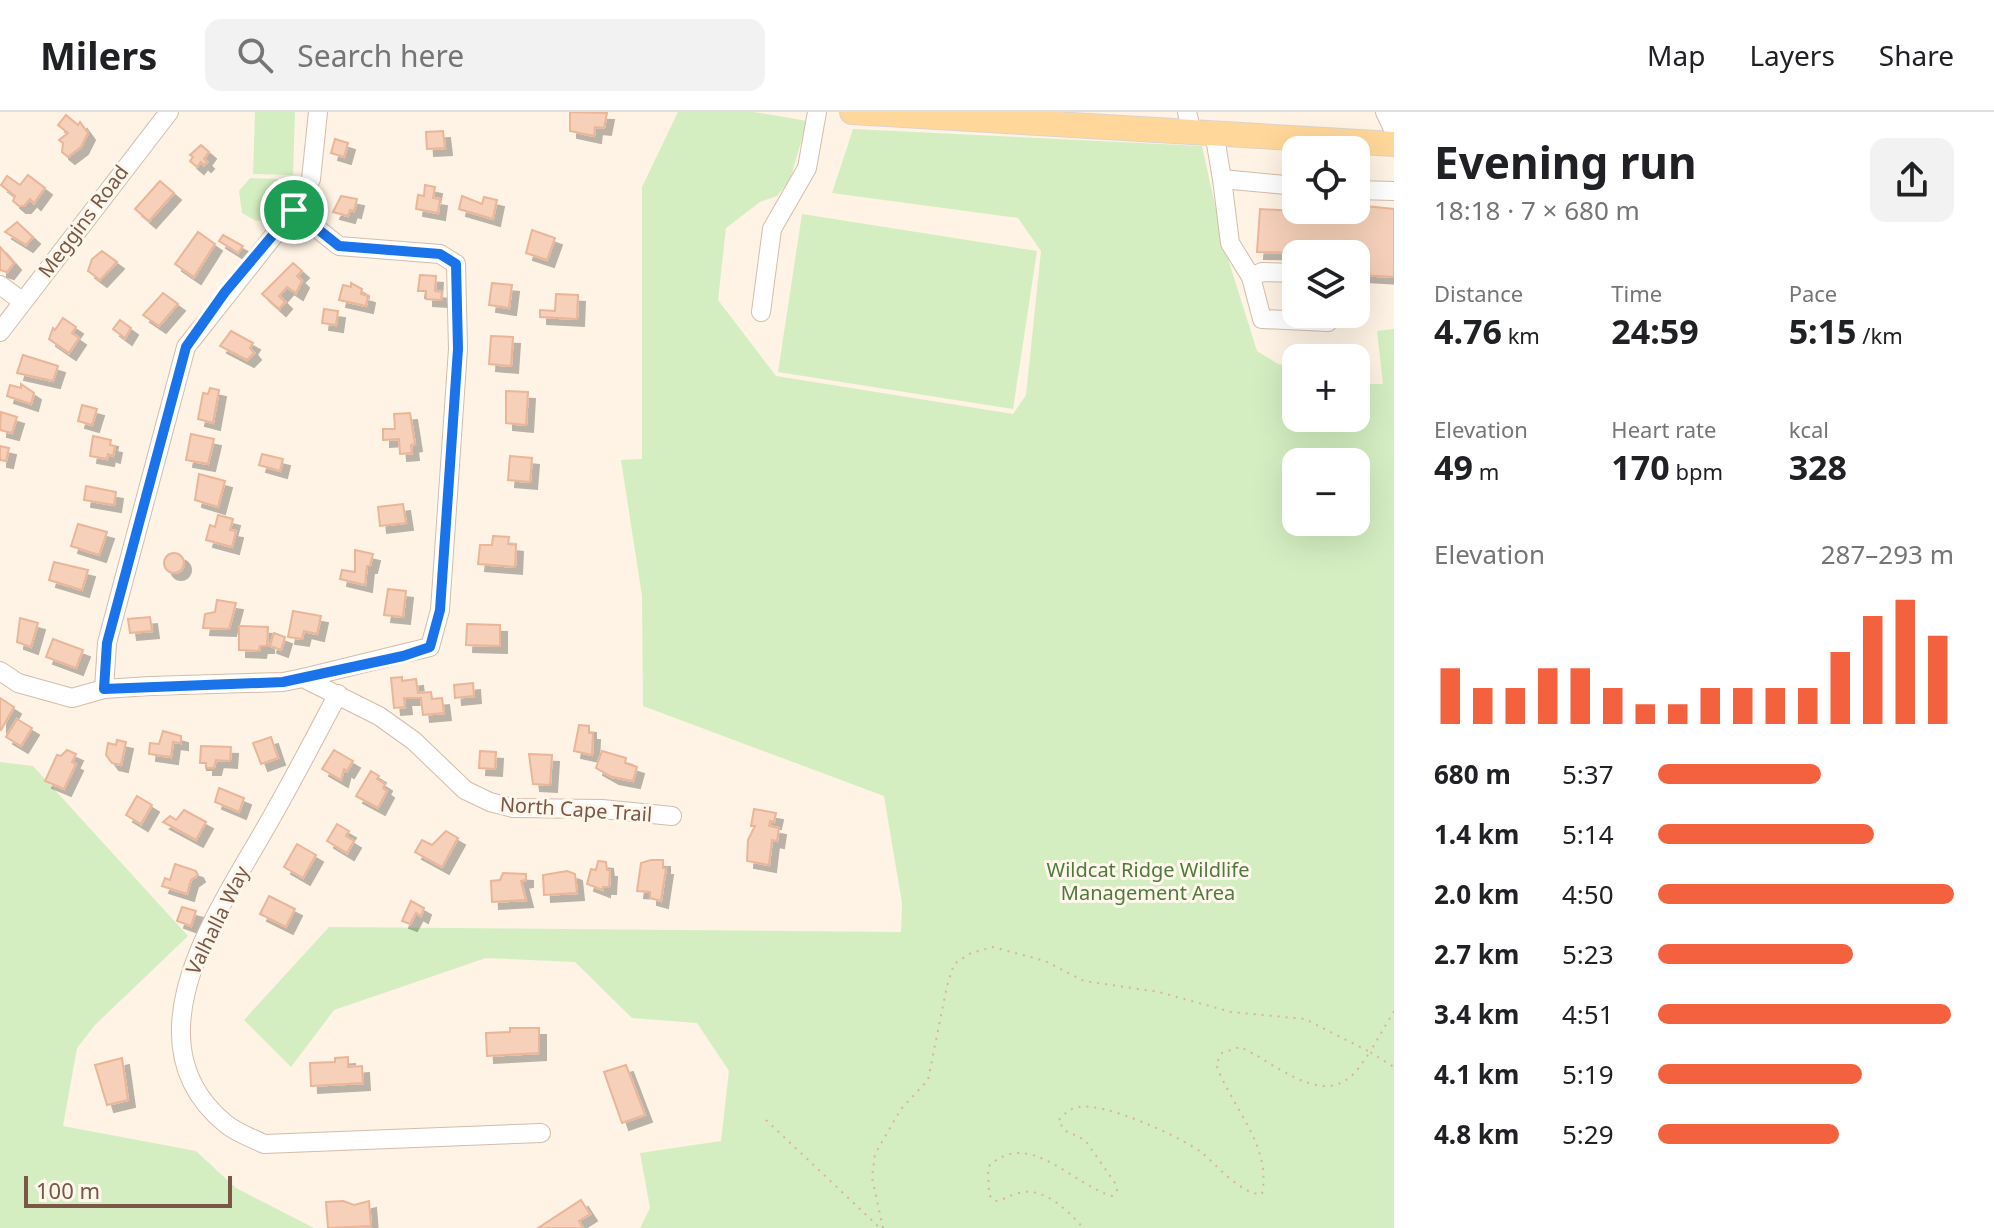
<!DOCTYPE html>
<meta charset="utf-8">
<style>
:root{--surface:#fff;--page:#f2f2f2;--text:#202124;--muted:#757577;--line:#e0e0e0;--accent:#f4613e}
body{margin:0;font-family:"Noto Sans",sans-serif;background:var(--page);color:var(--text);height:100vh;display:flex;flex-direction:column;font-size:30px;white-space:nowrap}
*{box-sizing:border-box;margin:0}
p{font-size:26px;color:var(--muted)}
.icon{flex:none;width:44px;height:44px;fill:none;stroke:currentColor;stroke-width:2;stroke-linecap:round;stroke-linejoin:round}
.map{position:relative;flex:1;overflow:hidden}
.drawer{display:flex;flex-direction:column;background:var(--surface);width:600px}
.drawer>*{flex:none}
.controls{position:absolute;left:1282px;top:24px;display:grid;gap:16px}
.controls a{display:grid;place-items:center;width:88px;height:88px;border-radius:16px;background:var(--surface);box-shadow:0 8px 32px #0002;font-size:40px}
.scale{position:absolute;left:24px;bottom:20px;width:208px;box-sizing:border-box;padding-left:8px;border:4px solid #7a5747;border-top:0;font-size:22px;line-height:28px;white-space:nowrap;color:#7a5747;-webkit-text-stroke:6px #fff7ec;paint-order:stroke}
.pin{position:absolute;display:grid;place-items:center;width:68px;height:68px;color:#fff;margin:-34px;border:4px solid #fff;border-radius:50%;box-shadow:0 2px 8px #0007}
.round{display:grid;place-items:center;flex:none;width:84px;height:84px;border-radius:16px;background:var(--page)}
.overview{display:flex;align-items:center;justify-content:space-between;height:136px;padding:0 40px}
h1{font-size:44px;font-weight:700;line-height:60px}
.figures{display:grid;grid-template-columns:repeat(3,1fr);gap:12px;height:136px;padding:8px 40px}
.figures div{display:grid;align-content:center}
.figures b{font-size:34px;font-weight:700}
.figures small{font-size:22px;font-weight:400}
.figures p{font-size:22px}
.chart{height:224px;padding:16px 40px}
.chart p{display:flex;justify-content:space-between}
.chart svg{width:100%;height:144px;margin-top:8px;stroke:var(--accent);stroke-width:6}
ul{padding:0 40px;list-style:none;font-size:26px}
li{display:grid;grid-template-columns:128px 96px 1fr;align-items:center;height:60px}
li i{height:20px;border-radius:10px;background:var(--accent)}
header{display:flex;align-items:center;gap:48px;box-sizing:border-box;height:112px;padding:0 40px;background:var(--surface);border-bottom:2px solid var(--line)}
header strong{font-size:38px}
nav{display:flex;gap:44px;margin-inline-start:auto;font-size:28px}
.search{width:560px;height:72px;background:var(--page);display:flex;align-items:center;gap:20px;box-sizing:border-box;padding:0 28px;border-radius:16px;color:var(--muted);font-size:30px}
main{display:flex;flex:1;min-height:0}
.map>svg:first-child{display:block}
.green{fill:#d4eec1;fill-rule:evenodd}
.building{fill:#f6d0b9;stroke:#ebb598;stroke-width:2;filter:url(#shadow)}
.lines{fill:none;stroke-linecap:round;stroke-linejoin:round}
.minor-casing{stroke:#d4bcab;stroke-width:20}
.major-casing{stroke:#dcd3cf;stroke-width:26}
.path{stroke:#dcb39c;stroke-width:2;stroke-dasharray:2 6;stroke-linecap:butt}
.minor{stroke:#fff;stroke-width:18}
.major{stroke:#ffd79a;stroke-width:24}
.route-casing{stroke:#fff;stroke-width:16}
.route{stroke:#1a73e8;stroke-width:10}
.labels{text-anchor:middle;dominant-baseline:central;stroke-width:6;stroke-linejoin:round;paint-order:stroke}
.street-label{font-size:20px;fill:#7a5747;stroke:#fff7ec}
.park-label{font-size:20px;fill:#4f7a3b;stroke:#fff7ec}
</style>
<header>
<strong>Milers</strong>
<div class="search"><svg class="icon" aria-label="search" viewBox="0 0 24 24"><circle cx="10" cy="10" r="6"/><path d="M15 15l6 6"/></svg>Search here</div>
<nav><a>Map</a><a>Layers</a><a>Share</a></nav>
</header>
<main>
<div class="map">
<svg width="1394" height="1116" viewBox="0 0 1394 1116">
<defs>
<filter id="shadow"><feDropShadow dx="7" dy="7" stdDeviation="0" flood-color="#0004"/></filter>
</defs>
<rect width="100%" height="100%" fill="#fef3e4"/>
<g class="green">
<polygon points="255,0 295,0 293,63 253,62"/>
<path d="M 678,0 L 754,0 L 807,9 L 790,68 L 777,84 L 760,90 L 726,116 L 718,188 L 776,264 L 1013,302 L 1026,283 L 1041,139 L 1018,106 L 832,81 L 853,17 L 1202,34 L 1224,134 L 1257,239 L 1278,252 L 1296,256 L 1296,306 L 1356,306 L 1356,272 L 1383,272 L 1377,219 L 1394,217 L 1394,1116 L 640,1116 L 650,1096 L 640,1041 L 721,1029 L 729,959 L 697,911 L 632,906 L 575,850 L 486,846 L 334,898 L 291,955 L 244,908 L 329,815 L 901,820 L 902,791 L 884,684 L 643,594 L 642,484 L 621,348 L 642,347 L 642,75 ZM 1296,350 L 1356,350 L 1356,410 L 1296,410 Z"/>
<polygon points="250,66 277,67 286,74 287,83 265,108 256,109 242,101 239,79"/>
<polygon points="802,102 1037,139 1013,297 778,260"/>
<polygon points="0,650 33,654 188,824 95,913 77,936 63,1014 196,1039 236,1076 314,1116 0,1116"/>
</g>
<g class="building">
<polygon points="570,0 607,1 604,16 595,15 594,24 570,19"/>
<polygon points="66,3 78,13 80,10 88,21 81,35 68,45 62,40 63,31 59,28 68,21 58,13"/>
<polygon points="443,19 445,36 427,37 426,20"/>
<polygon points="335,27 348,31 344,45 331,41"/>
<polygon points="201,33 209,40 204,47 207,50 204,53 201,50 197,55 190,49 193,45 190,43"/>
<polygon points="28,63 45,76 34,91 30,87 24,94 19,94 13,89 15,84 1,73 7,64 20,73"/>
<polygon points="160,69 174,81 149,109 135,97"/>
<polygon points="425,73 435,75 433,86 440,87 438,101 416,97 418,83 424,84"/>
<polygon points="341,84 357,87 354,99 350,98 348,104 333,100"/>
<polygon points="462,84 482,92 484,85 497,88 493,107 459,97"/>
<polygon points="1356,93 1394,97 1394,165 1360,163 1361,146 1356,146 1356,142 1257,140 1260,97 1346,102 1346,98 1356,98"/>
<polygon points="17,110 33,125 26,133 5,120"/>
<polygon points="532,118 555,126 547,148 526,141"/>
<polygon points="198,120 215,132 194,165 175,152"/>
<polygon points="223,123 243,134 238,141 219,129"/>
<polygon points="0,135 14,151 7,160 0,158"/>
<polygon points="102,139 117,150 100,168 88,159 92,147"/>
<polygon points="293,151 302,159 297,164 302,169 296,181 287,175 279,184 285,190 279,197 262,182"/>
<polygon points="420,163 436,164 435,179 442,180 441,188 426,187 426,179 418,179"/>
<polygon points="351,171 362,177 361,182 368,184 366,194 339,188 343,173 351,175"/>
<polygon points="492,171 512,173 509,196 489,193"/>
<polygon points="163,181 178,192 159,214 143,203"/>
<polygon points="556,182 578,183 577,207 540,205 540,198 555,199"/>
<polygon points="324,197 338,199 336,213 322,211"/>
<polygon points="63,206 76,215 72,221 79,226 69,241 49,227 53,216 55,218"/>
<polygon points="120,208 131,216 125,226 113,217"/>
<polygon points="231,219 253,231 250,236 254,241 247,248 220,234"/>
<polygon points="491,224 513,225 511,254 489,252"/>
<polygon points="23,243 58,254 53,269 17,261"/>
<polygon points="21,272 34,281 31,292 7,284 10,273 21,276"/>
<polygon points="210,276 219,278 213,311 198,307 203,281 208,282"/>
<polygon points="506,279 528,280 526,313 506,311"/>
<polygon points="82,293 97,297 92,313 78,309"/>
<polygon points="1,300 17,305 12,321 0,318"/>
<polygon points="410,301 415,332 411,333 412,341 400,342 399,327 383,328 383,317 395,317 394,302"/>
<polygon points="191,322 214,327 208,352 186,348"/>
<polygon points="93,324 111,328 110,333 115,334 113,344 108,342 107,347 90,344"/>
<polygon points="0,334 9,336 6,349 0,348"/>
<polygon points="262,342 283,347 280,359 259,353"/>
<polygon points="510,344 532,346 530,370 508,368"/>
<polygon points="199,362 225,369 218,395 195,388"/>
<polygon points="86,374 116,380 114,393 84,388"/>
<polygon points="403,392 406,411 380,414 378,395"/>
<polygon points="218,403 233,407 230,418 236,419 232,435 206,428 210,413 215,415"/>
<polygon points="78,412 107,420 99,443 71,434"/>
<polygon points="493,424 509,425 508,432 516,433 515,455 478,452 480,433 492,433"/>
<polygon points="355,438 373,442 370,454 367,454 365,473 340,467 342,458 355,460"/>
<circle cx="174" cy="451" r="10"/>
<polygon points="54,450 88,458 82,478 49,468"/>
<polygon points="388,477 406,479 403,505 384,503"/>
<polygon points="217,488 236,491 229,517 203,516 205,502 215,500"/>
<polygon points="293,499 321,504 317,522 304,519 302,527 288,525"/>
<polygon points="150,505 152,519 130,521 128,507"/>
<polygon points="20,506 38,511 31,535 17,530"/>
<polygon points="467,512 500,513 500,534 466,533"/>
<polygon points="239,514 268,515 267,534 260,534 259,539 239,538"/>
<polygon points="274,521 285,525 281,538 270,534"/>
<polygon points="53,527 83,538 76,556 46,545"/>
<polygon points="402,565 402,569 416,567 418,581 431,580 432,587 442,586 444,601 423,603 421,586 404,586 405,595 394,596 391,566"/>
<polygon points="473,571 474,584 455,586 454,573"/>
<polygon points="0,586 14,595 1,618 0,617"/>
<polygon points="17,607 32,616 21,634 6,625"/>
<polygon points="579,613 589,614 589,621 593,621 592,643 574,639"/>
<polygon points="163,619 181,624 181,631 173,630 171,645 149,642 150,631 159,632"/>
<polygon points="271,625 278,646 261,652 253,631"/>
<polygon points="117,628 126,630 121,653 112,651 106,643 108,631 116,633"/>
<polygon points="201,634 231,635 230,649 216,648 214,656 206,656 206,651 200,651"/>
<polygon points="67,638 76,642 72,650 76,652 64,677 45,669 57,643 61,644"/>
<polygon points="334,638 353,649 347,659 344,657 341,668 322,657"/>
<polygon points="480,639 496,640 495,657 479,656"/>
<polygon points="602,639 626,646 625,651 637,655 633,669 612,665 596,656"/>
<polygon points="529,642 552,643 550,673 533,672"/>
<polygon points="371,659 379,664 377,667 385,672 383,676 387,679 378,696 356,684"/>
<polygon points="219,676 244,686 239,700 215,690"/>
<polygon points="137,684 152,693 141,712 126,703"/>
<polygon points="754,697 776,701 774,710 770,709 769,714 779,716 777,729 772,728 769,753 747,749 748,728 755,714 751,714"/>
<polygon points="184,698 206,710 196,728 163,710 170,704 176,708"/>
<polygon points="337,712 349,719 346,724 354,729 347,741 327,729"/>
<polygon points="446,719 458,726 442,755 415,740 422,728 432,733"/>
<polygon points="297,732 316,743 303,766 284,755"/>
<polygon points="651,748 663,748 663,756 666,756 661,789 650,786 650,780 637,779 641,751"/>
<polygon points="598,749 606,750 607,758 610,758 609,775 603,775 603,778 587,772 591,757 596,758"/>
<polygon points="175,752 196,759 198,763 191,768 187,782 162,774 165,766 170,768"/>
<polygon points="567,759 575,762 577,781 544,783 543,763"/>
<polygon points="503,761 526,762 526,768 521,769 526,788 492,790 491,769 500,768"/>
<polygon points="269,784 295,797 286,815 260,802"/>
<polygon points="411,789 424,796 421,804 416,801 410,812 402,809"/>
<polygon points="182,795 196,799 191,814 177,809"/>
<polygon points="510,916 539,916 539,941 487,944 486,921 510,920"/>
<polygon points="348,945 348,955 362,954 363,971 311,974 310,951 335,950 335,946"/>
<polygon points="122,946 128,988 107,993 95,953"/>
<polygon points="626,953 645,1003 622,1011 604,960"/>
<polygon points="581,1088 590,1102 579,1109 583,1116 538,1116"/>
<polygon points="343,1089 354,1093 369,1089 371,1114 328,1116 326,1090"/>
</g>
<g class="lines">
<defs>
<g id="minor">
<polyline points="1187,0 1192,20"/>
<polyline points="1385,0 1394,19"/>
<polyline points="1214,20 1222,67 1296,74"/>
<polyline points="1222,67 1230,131 1251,165 1262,207 1328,210 1328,202"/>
<polyline points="1356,78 1394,79"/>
<polyline points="294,98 339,134 440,142 456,152 458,237 440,498 430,535 303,566"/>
<polyline points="1251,165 1262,160 1296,161"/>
<polyline points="0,173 22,189"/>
<polyline points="761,200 772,117 807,56 817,0"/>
<polyline points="0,220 169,0"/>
<polyline points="0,559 18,571 72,586 104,577 150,574 283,570 303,566 379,604 414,629 465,678 490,690 513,696 602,697 672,704"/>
<polyline points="104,577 107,531 186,235 294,98 311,67 318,0"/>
<path d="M 338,582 C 313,629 289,676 262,722 C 215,804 127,931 226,1012 C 237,1021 252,1026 264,1032 L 541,1021"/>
</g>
<polyline id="major" points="852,0 1394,32"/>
</defs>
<use href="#minor" class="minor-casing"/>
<use href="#major" class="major-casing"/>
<g class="path">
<polyline points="1394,899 1370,940 1394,955"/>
<polyline points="766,1008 880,1116"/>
<path d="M 883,1116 L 872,1066 L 875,1042 L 901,997 L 928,968 L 947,874 L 954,852 L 971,841 L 993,835 L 1045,849 L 1084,869 L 1159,880 L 1231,900 L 1305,907 L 1370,940 C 1364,948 1358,959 1350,965 C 1318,993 1271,948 1240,935 L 1222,941 L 1216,952 C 1231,995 1272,1033 1262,1082 C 1241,1083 1217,1053 1201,1040 C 1179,1024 1105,990 1078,995 C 1069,997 1064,1002 1058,1009 L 1066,1019 L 1085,1028 L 1115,1071 L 1117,1078 L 1112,1084 C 1071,1072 1028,1015 988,1055 L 989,1083 L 995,1089 C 1004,1088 1010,1083 1019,1081 C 1043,1074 1069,1099 1083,1116"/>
</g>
<use href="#minor" class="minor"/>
<use href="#major" class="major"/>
</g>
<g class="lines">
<defs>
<polygon id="route" points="294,98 339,134 440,142 456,152 458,237 440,498 430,535 403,544 283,570 104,577 107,531 186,235 225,180"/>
</defs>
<use href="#route" class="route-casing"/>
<use href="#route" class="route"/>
</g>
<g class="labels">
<g class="street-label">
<text transform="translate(83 109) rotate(-53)">Meggins Road</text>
<text transform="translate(576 697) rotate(4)">North Cape Trail</text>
<text transform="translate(217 808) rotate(-64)">Valhalla Way</text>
</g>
<g class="park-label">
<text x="1148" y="757">Wildcat Ridge Wildlife<tspan x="1148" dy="23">Management Area</tspan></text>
</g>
</g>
</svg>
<div class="controls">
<a><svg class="icon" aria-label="locate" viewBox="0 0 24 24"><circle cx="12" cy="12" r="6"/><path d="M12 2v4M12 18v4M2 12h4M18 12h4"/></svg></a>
<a><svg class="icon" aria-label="layers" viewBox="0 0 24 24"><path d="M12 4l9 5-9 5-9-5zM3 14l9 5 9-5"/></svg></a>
<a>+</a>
<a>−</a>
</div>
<div class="scale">100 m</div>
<div class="pin" style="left:294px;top:98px;background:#1e9e55"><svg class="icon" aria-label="arrive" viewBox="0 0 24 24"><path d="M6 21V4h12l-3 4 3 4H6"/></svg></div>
</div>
<section class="drawer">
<div class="overview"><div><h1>Evening run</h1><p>18:18 · 7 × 680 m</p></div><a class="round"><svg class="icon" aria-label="share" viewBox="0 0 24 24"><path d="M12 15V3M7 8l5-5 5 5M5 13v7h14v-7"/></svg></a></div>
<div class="figures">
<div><p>Distance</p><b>4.76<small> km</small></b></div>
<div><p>Time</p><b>24:59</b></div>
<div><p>Pace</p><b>5:15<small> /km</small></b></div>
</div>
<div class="figures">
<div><p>Elevation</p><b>49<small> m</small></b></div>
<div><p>Heart rate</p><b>170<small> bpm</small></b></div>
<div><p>kcal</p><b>328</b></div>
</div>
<div class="chart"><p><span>Elevation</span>287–293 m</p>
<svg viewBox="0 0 160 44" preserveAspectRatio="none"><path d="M5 44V27M15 44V33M25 44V33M35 44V27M45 44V27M55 44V33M65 44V38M75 44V38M85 44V33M95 44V33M105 44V33M115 44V33M125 44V22M135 44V11M145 44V6M155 44V17"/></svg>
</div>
<ul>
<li><b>680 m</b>5:37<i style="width:55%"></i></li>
<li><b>1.4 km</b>5:14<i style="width:73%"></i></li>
<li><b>2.0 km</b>4:50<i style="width:100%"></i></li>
<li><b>2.7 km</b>5:23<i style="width:66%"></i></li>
<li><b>3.4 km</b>4:51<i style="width:99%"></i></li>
<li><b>4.1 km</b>5:19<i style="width:69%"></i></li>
<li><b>4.8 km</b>5:29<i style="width:61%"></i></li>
</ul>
</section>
</main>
